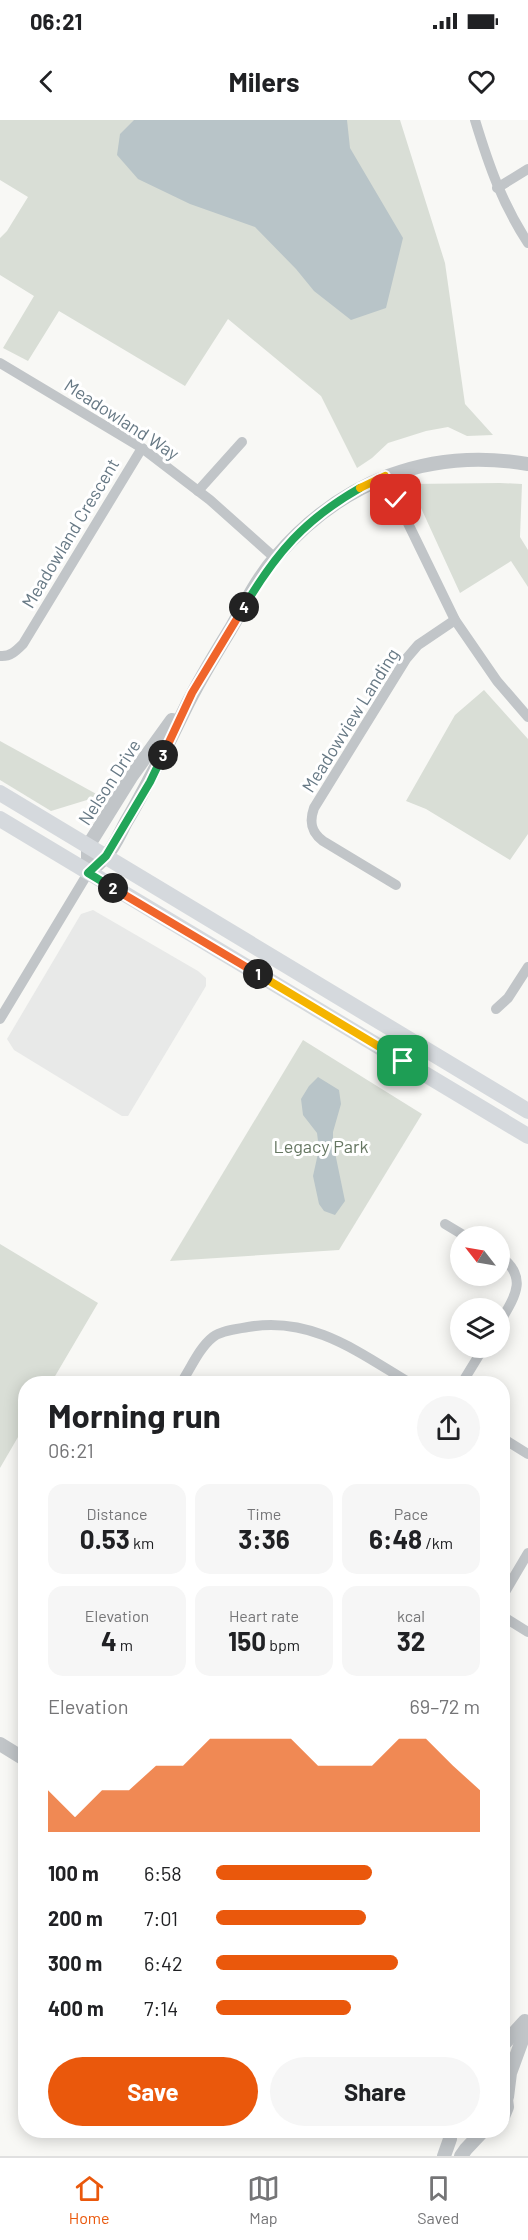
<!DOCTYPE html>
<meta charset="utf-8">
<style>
:root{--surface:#fff;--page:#f6f6f6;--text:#202124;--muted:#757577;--line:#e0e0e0;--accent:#ea580c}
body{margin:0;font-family:Barlow,sans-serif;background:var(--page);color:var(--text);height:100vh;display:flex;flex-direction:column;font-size:22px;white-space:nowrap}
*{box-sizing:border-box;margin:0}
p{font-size:20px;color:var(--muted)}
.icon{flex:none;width:33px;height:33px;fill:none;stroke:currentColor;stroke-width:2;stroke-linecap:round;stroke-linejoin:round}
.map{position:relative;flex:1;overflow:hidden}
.side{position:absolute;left:18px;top:1256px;width:492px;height:762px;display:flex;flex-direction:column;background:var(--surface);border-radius:24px;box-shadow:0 3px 15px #0003}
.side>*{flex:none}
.needle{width:39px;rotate:301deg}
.controls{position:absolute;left:450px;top:1106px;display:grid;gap:12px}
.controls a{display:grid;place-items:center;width:60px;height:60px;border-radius:50%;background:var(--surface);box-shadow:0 3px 15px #0003;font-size:30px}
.pin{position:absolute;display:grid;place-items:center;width:51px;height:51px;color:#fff;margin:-26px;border-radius:12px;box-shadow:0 3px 9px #0006}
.km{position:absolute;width:30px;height:30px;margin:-15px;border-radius:50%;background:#222;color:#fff;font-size:16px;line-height:30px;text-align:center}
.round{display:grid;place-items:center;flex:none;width:63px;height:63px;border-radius:32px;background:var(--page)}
.overview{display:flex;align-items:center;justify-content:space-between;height:102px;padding:0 30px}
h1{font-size:33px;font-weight:700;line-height:45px}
.stats{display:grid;grid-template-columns:repeat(3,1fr);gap:9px;height:102px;padding:6px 30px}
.stats div{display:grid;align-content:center;border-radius:15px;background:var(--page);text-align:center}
.stats b{font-size:26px;font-weight:700}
.stats small{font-size:16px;font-weight:400}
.stats p{font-size:16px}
.chart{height:168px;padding:12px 30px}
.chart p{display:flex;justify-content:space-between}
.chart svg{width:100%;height:108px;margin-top:6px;fill:var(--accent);opacity:.7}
.action{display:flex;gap:12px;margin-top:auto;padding:12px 30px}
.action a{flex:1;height:69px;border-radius:36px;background:var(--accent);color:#fff;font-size:24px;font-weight:700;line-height:69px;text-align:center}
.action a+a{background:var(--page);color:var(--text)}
ul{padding:0 30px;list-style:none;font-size:20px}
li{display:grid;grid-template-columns:96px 72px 1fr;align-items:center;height:45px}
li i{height:15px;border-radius:8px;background:var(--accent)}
.status{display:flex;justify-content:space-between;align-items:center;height:42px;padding:0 30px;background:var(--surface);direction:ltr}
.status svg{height:16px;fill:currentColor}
header{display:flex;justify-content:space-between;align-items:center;height:78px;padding:0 30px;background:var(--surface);font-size:27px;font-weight:700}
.menu{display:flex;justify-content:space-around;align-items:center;height:84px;border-top:2px solid var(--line);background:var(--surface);font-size:16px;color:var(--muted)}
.menu a{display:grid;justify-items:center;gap:3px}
.menu .current{color:var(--accent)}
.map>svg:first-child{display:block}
.built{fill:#e8e9e8}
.green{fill:#d9ded6}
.water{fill:#b8c4c8}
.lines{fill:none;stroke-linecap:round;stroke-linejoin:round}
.minor{stroke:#c1c5c8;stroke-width:10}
.tertiary{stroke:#c1c5c8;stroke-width:14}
.secondary{stroke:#d5d9dd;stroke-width:16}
.split-1-casing{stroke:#fff;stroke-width:12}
.split-2-casing{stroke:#fff;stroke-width:12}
.split-3-casing{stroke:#fff;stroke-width:12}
.split-4-casing{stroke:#fff;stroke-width:12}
.split-5-casing{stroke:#fff;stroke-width:12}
.split-6-casing{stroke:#fff;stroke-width:12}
.split-1{stroke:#f5b400;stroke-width:8}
.split-2{stroke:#f0652b;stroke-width:8}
.split-3{stroke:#22a559;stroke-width:8}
.split-4{stroke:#f0652b;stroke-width:8}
.split-5{stroke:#22a559;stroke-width:8}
.split-6{stroke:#f5b400;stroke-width:8}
.labels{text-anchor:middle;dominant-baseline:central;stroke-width:6;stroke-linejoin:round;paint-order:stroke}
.street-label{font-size:18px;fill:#677985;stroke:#fff}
.park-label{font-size:18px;fill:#667762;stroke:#fff}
</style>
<div class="status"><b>06:21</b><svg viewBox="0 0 49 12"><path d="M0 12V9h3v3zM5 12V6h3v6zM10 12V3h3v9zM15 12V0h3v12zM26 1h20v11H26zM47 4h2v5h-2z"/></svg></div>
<header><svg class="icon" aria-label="back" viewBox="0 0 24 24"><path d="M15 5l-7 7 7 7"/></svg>Milers<svg class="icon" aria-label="heart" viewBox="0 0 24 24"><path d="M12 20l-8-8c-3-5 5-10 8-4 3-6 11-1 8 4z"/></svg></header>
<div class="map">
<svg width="528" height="2036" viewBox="0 0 528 2036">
<rect width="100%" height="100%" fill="#f8f8f5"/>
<polygon class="built" points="93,790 198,851 206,858 206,866 128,996 122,996 14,930 7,919 81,794"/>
<g class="green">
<polygon points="0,0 400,0 445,143 465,284 493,315 467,316 448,307 426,311 388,323 372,338 357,348 321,276 228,199 185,266 59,191 28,241 3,228 34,176 0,155 0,118 7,111 28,77 0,60"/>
<polygon points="500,363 522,364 520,417 528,430 528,467 511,441 460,473 410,364"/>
<polygon points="484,570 528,619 528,714 510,740 426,689 406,681 455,595"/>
<polygon points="0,621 100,676 51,691 0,660"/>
<polygon points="303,920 422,994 339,1130 170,1141"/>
<polygon points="0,1124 98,1183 51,1263 26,1263 25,1305 0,1348"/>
</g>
<g class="water">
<polygon points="134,0 347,0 350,28 403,118 386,188 351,200 314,171 296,149 255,107 190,84 138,59 117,35 120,14"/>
<polygon points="318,957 339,970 341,984 333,1012 333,1023 345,1081 335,1095 324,1091 319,1084 313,1056 319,1029 317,1013 303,995 301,979 309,966"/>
</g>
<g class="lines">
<g class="minor">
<path d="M 475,0 C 489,46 502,83 528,123"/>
<polyline points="497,68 528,49"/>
<polyline points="0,243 142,328 210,380 275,438"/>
<polyline points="385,356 455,500 497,561 528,597"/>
<polyline points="198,371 242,322"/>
<path d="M 0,536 C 10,537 16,531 23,524 L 142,328"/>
<path d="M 396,765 L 323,721 C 311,712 309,702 314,688 L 406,539 L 418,525 L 455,500"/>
<polyline points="496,889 508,878 528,847"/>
<polyline points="0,899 88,753"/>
<polyline points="445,1104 465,1116"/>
<path d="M 500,1136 C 528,1157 516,1175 500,1202"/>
<path d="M 181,1263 C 191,1248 199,1228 213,1217 C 222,1210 237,1209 248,1207 C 312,1196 358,1232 410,1263"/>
<polyline points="462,1263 484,1227"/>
<polyline points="502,1318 528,1334"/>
<polyline points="502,1477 528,1433"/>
<polyline points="502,1496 528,1512"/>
</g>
<g class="tertiary">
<path d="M 88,753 C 94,748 100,743 105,737 C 114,728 120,713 126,702 C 148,665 166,628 185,589 C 198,562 214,536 230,510 C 244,486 257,458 276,437 C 341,361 429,327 528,344"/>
<polyline points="88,753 88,726 131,657 172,600"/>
<polyline points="0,1624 26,1640"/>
<polyline points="502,1926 525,1901"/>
<polyline points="507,1977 510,1953 528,1904"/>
<polyline points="502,1999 507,1987 505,1970"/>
<polyline points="444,2036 450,2019 450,2010"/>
<polyline points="461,2036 466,2029 482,2012"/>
</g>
<g class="secondary">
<polyline points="0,673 528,991"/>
<polyline points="0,699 528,1016"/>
</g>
</g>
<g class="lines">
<defs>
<polyline id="split-1" points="258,854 403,941"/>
<polyline id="split-2" points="113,768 258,854"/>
<polyline id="split-3" points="113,768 88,753 106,736 150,662 163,635"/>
<polyline id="split-4" points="163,635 192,573 244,487"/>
<path id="split-5" d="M 244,487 C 276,433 304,400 360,368"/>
<polyline id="split-6" points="360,368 385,356 396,380"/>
</defs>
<use href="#split-1" class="split-1-casing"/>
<use href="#split-2" class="split-2-casing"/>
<use href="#split-3" class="split-3-casing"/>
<use href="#split-4" class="split-4-casing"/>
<use href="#split-5" class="split-5-casing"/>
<use href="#split-6" class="split-6-casing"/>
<use href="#split-1" class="split-1"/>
<use href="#split-2" class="split-2"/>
<use href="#split-3" class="split-3"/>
<use href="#split-4" class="split-4"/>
<use href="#split-5" class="split-5"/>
<use href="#split-6" class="split-6"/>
</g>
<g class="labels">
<g class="street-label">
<text transform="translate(122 299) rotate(33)">Meadowland Way</text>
<text transform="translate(70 413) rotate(-59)">Meadowland Crescent</text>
<text transform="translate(350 600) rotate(-58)">Meadowview Landing</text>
<text transform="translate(109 662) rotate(-57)">Nelson Drive</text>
</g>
<g class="park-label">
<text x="321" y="1026">Legacy Park</text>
</g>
</g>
</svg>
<div class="controls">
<a><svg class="needle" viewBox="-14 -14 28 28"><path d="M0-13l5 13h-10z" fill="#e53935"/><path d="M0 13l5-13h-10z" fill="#757577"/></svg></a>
<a><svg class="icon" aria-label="layers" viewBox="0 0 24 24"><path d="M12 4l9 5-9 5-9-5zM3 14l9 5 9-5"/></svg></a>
</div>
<div class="pin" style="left:403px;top:941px;background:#1e9e55"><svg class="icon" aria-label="arrive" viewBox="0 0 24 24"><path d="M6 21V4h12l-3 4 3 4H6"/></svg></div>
<div class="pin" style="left:396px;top:380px;background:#d93025"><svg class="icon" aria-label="check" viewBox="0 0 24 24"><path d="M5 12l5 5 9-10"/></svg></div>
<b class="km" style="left:258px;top:854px">1</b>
<b class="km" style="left:113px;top:768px">2</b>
<b class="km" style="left:163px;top:635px">3</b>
<b class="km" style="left:244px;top:487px">4</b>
<section class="side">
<div class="overview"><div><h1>Morning run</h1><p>06:21</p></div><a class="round"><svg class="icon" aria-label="share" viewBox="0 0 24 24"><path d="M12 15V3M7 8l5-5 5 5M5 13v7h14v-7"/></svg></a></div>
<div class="stats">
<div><p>Distance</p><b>0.53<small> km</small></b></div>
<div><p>Time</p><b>3:36</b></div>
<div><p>Pace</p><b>6:48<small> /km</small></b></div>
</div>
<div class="stats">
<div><p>Elevation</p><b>4<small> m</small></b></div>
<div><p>Heart rate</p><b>150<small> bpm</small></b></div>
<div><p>kcal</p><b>32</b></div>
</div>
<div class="chart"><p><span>Elevation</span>69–72 m</p>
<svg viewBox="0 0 160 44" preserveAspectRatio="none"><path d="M0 44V27L10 38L20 27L30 27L40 17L50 17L60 6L70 6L80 6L90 6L100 17L110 17L120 17L130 6L140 6L150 17L160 27V44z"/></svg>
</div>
<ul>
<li><b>100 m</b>6:58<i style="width:59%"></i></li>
<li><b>200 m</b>7:01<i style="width:57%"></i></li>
<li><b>300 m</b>6:42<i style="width:69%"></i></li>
<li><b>400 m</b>7:14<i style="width:51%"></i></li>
</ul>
<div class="action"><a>Save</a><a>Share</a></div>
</section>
</div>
<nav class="menu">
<a class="current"><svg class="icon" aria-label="home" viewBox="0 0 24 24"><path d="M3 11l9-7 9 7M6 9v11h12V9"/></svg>Home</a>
<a><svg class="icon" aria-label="map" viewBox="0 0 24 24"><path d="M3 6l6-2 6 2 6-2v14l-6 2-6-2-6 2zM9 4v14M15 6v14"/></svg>Map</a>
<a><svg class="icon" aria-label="saved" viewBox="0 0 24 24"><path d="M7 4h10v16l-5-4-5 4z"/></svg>Saved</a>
</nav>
